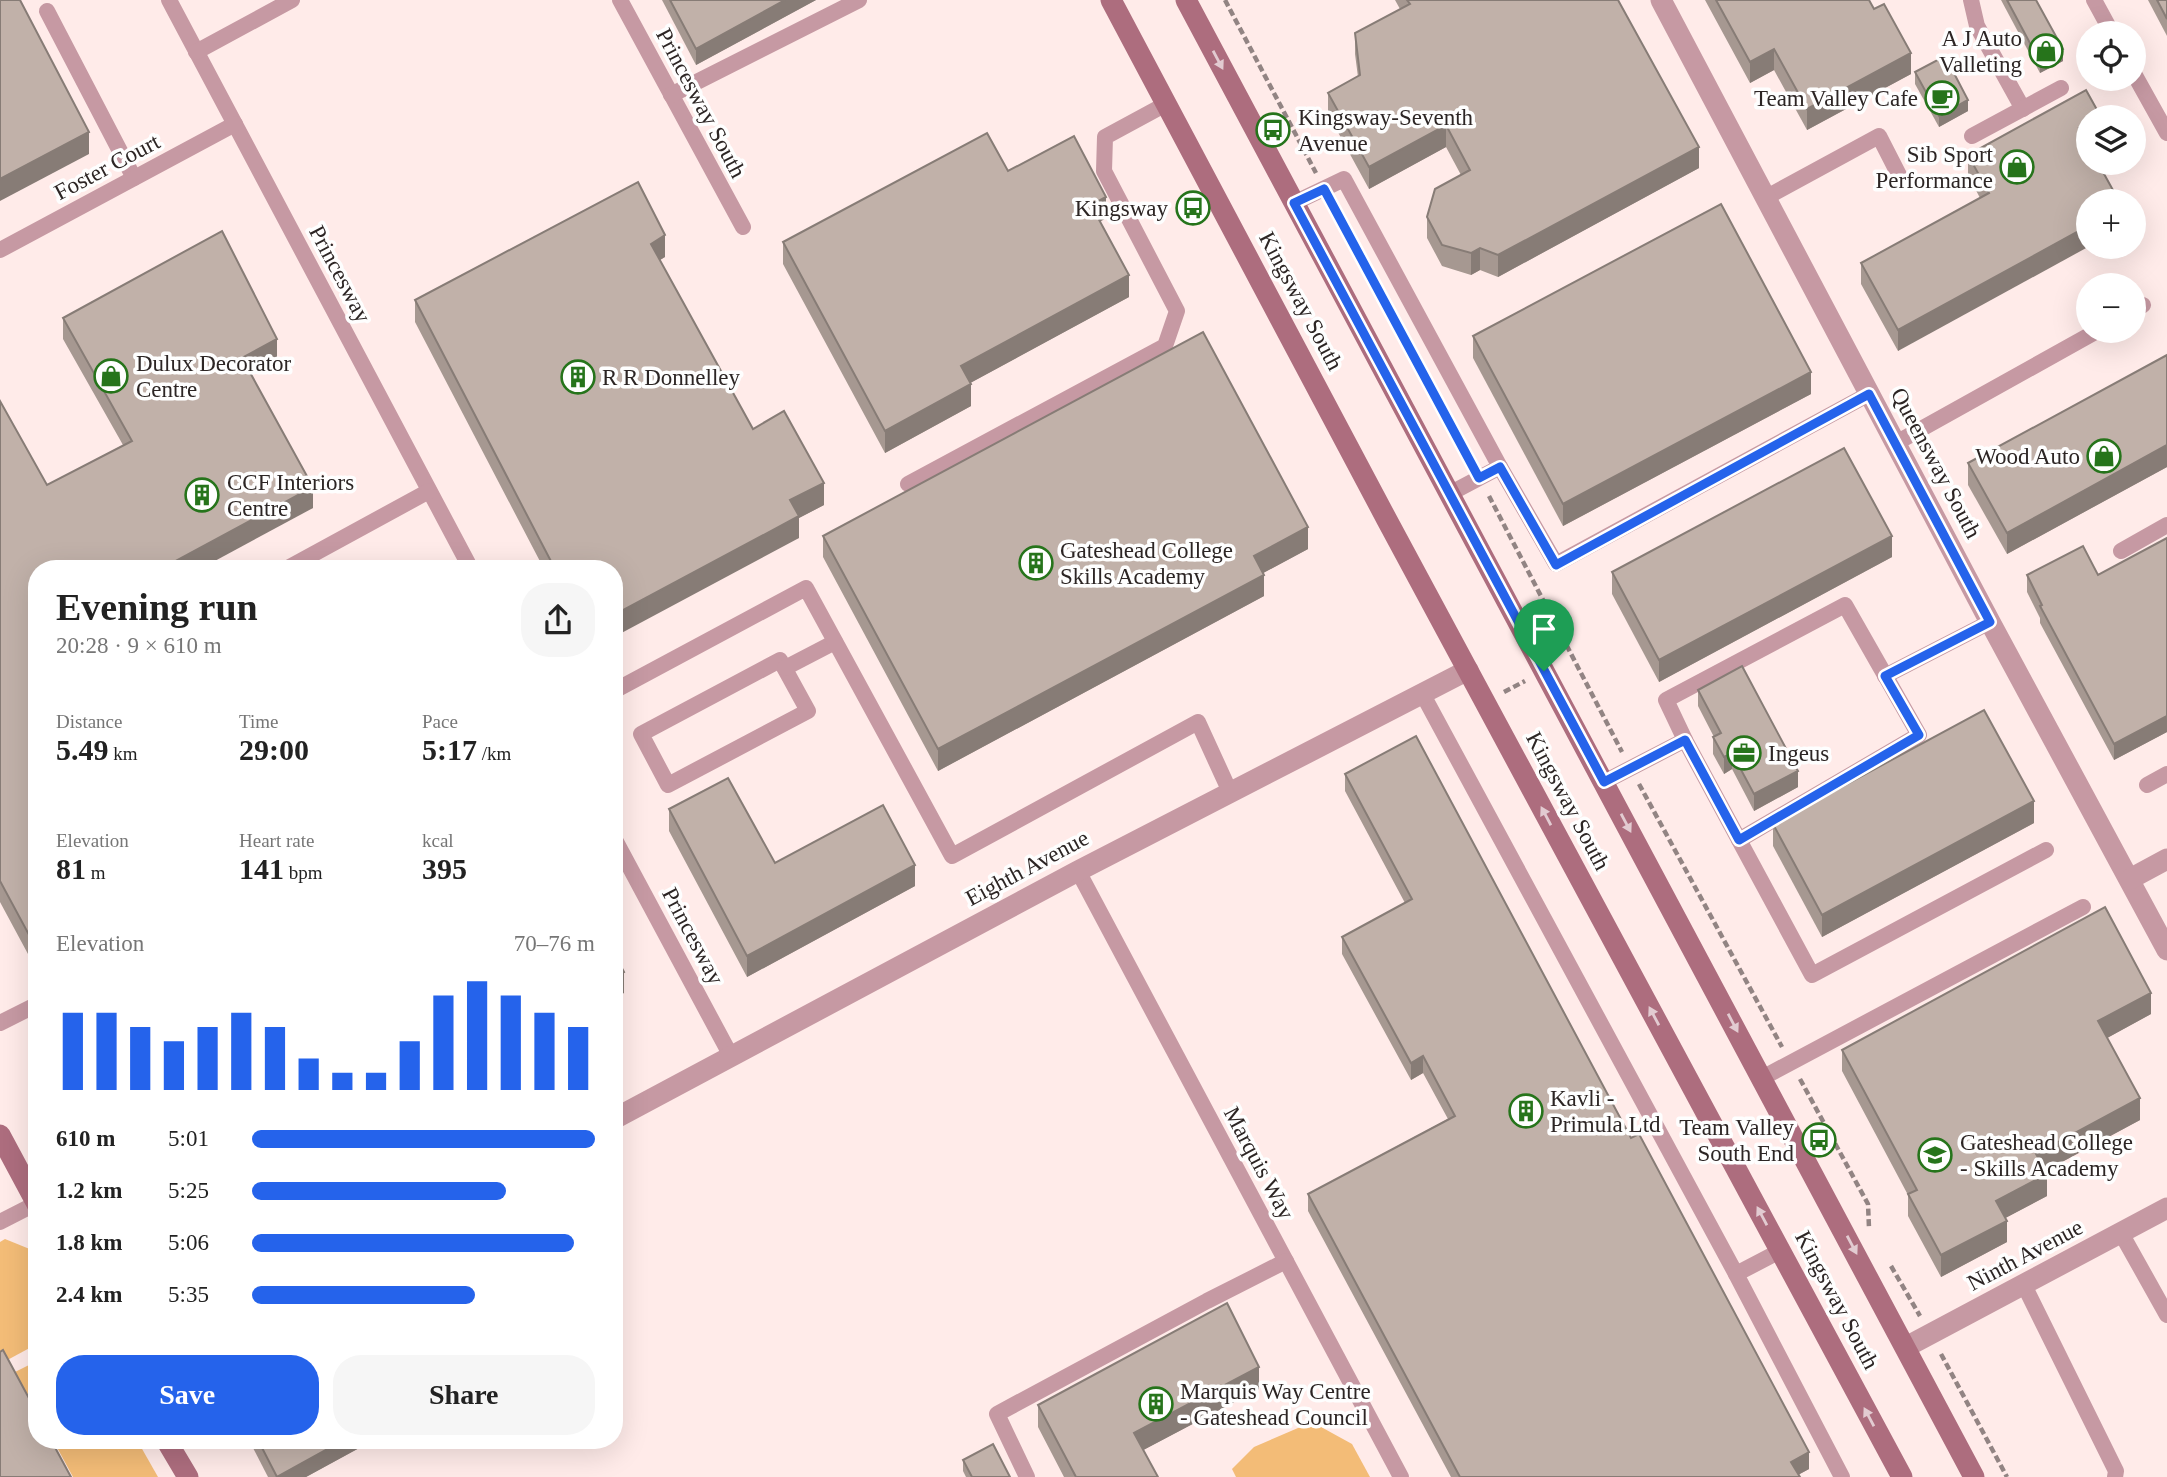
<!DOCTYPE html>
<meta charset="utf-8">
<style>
:root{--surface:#fff;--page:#f6f6f6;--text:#222;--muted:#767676;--accent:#2563eb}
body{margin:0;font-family:"Times New Roman",serif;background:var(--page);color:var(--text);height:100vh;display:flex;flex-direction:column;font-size:26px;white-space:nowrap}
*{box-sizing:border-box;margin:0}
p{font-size:23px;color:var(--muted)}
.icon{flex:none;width:38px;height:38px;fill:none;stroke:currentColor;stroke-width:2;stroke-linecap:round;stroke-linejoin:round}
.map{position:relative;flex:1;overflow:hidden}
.details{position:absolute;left:28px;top:560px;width:595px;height:889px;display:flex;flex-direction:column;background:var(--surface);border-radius:28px;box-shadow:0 7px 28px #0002}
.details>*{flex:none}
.fabs{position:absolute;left:2076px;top:21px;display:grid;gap:14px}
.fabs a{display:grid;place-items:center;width:70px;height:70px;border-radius:50%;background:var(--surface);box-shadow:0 7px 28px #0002;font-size:35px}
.pin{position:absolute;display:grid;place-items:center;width:60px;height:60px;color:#fff;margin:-72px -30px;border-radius:50% 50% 50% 0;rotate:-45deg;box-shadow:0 0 7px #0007}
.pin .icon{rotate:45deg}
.round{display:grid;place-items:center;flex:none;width:74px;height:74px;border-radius:28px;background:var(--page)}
.head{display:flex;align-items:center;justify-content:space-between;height:119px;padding:0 28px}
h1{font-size:38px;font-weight:700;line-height:52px}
.stats{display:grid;grid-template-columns:repeat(3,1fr);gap:10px;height:119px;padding:7px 28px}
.stats div{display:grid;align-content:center}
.stats b{font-size:30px;font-weight:700}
.stats small{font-size:19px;font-weight:400}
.stats p{font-size:19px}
.chart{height:196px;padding:14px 28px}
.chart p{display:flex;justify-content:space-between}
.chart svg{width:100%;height:126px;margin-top:7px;stroke:var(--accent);stroke-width:6}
.cta{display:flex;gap:14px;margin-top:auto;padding:14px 28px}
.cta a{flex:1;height:80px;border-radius:28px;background:var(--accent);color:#fff;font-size:28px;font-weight:700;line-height:80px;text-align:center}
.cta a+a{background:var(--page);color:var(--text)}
ul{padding:0 28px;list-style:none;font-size:23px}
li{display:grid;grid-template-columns:112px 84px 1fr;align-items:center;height:52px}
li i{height:18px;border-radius:9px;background:var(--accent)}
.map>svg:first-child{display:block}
.green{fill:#f3bc77}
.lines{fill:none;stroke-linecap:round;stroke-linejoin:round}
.path{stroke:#928483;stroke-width:4.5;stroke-dasharray:7 3.5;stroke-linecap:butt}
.lane{stroke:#c699a3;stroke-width:16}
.street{stroke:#c699a3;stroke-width:21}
.secondary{stroke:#ad6d7e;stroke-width:21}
.wall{fill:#a69891}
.shaded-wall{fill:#877c76}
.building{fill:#c1b1a9;stroke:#877c76;stroke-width:2}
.oneway{fill:#e2cbd1}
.route-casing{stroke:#fff;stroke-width:14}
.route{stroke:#2563eb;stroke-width:9}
.labels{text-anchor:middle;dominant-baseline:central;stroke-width:7;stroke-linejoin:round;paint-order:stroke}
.poi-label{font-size:23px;fill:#2c2524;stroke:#fefefe;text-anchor:start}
.street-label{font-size:23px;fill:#2c2524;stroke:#fefefe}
</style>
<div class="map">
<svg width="2167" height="1477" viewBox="0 0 2167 1477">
<rect width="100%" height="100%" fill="#ffebe9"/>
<g class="green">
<polygon points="5,1239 37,1252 37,1344 0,1364 0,1242"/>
<polygon points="37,1361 37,1411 15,1372"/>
<polygon points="1312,1422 1352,1444 1370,1477 1236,1477 1232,1469 1254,1447"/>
<polygon points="53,1440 137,1440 158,1477 73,1477"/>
</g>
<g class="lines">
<g class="path">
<polyline points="1225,0 1316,173"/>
<polyline points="1489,496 1622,752"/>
<polyline points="1504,692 1525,681"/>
<polyline points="1639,784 1782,1047"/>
<polyline points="1800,1079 1868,1204 1869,1228"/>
<polyline points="1891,1266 1920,1316"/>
<polyline points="1941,1354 2007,1477"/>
</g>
<g class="lane">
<polyline points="169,0 471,569"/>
<polyline points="620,0 743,227"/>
<polyline points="1971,0 1977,26 2023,109"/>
<polyline points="2094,0 2112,33"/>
<polyline points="47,11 134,178"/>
<polyline points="196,52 292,0"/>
<polyline points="2133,72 2167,133"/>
<polyline points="671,95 859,0"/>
<polyline points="1972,136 2061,88"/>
<polyline points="1765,198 1879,136 1901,179"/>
<polyline points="1294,203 1344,179 1500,467 1449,494"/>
<polyline points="0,250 235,124"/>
<polyline points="2133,310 2143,305"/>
<polyline points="1896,443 2097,331"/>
<polyline points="1500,467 1556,564 1869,394"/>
<polyline points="908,484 1165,346 1177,311 1104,171 1105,137 1166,104"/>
<polyline points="2121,551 2167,525"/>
<polyline points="286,569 429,491"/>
<polygon points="780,660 808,711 668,785 641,734"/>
<polyline points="785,668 835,642"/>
<polyline points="1885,676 1990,622"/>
<polyline points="614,691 806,588 952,856 1198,722 1230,792"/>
<polyline points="1422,693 1736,1274 1780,1251"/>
<polyline points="1685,740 1666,700 1845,605 1919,735 1739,840"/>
<polyline points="1604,782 1685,740 1812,975 2046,850"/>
<polyline points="2147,785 2167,774"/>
<polyline points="614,838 731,1056"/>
<polyline points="1078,871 1401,1477"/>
<polyline points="0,1023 32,1007"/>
<polyline points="1762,1078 2083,907"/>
<polyline points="0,1222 37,1203"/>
<polyline points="2121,1233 2167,1315"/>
<polyline points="1736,1274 1842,1477"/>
<polyline points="2024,1285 2116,1471 2115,1477"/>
<polyline points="1027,1477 997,1414 1207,1301 1286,1261"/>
</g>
<g class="street">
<polyline points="1661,0 1990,622 2167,950"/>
<polyline points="2130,879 2167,859"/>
<polyline points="614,1119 1078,871 1468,670"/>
<polyline points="1906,1347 2167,1208"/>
</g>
<g class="secondary">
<polyline points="1111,0 1387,520 1902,1477"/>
<polyline points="1186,0 1974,1477"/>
<polyline points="0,1135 37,1204"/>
<polyline points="166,1440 188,1477"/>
</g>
</g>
<g class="wall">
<polygon points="662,0 816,0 696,65"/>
<polygon points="1395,0 1618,0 1699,168 1498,277 1480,270 1471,275 1442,266 1427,238 1427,217 1461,175 1446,147 1369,189 1328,114 1328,93 1358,77 1355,54 1355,33 1400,9"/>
<polygon points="1705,0 1869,0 1911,74 1807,130 1774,70 1750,83"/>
<polygon points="2001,0 2036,0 2063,61 2040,73"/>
<polygon points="2148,0 2167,0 2167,36"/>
<polygon points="1915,72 1968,111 1939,127 1915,84"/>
<polygon points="2101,117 1898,351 1861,284 1861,263 1980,198 1968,175 1968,155"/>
<polygon points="1008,171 1106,218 1100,222 1129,297 970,383 971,406 885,453 783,264 783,242"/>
<polygon points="665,257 660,260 753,429 824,505 799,518 799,538 614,569 544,569 415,322 415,300"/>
<polygon points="63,318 277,360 251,374 313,508 37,569 37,966 35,967 0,902 0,401 47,485 123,445 63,339"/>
<polygon points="1473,336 1811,394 1563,526 1473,358"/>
<polygon points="2167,355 2167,467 2007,554 1968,485 1968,463"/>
<polygon points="823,536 1308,549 1263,573 1264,596 938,771 823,557"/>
<polygon points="2167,538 2167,732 2114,760 2040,623 2040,618 2027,592 2027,575 2098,575"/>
<polygon points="1892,557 1659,682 1612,594 1612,572"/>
<polygon points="1698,690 1798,787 1754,811 1732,769 1724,774 1713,754 1713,737 1714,737 1698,706"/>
<polygon points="1345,774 1809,1469 1798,1475 1800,1477 1451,1477 1308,1211 1308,1194 1448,1119 1423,1073 1411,1080 1342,954 1342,937 1405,903 1345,791"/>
<polygon points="669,809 775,863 915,886 747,977 669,831"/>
<polygon points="2034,823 1822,937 1773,846 1773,824"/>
<polygon points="2151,1014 2107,1038 2140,1120 2045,1171 2047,1196 2005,1218 2007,1242 1941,1277 1908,1216 1908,1195 1842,1071 1842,1050"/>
<polygon points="1259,1389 1143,1450 1158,1477 1064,1477 1038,1427 1038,1405"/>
<polygon points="249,1440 361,1440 361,1447 306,1477 268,1477"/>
<polygon points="963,1460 1010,1477 966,1477 963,1471"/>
</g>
<g class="shaded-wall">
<polygon points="785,0 816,0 696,65 696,49"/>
<polygon points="1774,49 1774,70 1750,83 1750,62"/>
<polygon points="2063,49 2063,61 2040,73 2040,62"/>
<polygon points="1911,53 1911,74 1807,130 1807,109"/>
<polygon points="1968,100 1968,111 1939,127 1939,116"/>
<polygon points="2088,124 2088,144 2079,128"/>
<polygon points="1446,125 1446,147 1369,189 1369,167"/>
<polygon points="89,132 89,154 0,201 0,179"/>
<polygon points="1699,147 1699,168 1498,277 1498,255"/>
<polygon points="1106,197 1106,218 1091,226 1091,205"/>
<polygon points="2088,226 2088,247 1898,351 1898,330"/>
<polygon points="665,235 665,257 651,265 651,244"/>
<polygon points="1480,248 1480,270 1471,275 1471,253"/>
<polygon points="1129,275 1129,297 961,388 961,366"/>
<polygon points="277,339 277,360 242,378 242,358"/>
<polygon points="1811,372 1811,394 1563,526 1563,504"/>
<polygon points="971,384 971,406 885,453 885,431"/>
<polygon points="2167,445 2167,467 2007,554 2007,533"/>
<polygon points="824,483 824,505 799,518 799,538 614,637 614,615 790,500"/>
<polygon points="313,487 313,508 200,569 161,569"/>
<polygon points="1308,527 1308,549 1254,578 1254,556"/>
<polygon points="1892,536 1892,557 1659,682 1659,660"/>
<polygon points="1264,575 1264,596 938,771 938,749"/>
<polygon points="2167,716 2167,732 2114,760 2114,744"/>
<polygon points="1732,753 1732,769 1724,774 1724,757"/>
<polygon points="1798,771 1798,787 1754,811 1754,794"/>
<polygon points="2034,801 2034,823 1822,937 1822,915"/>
<polygon points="915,865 915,886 747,977 747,956"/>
<polygon points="37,945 37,966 35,967 35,946"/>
<polygon points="624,972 624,993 614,999 614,977"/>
<polygon points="2151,993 2151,1014 2098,1043 2098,1021"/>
<polygon points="1423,1056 1423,1073 1411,1080 1411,1063"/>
<polygon points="2140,1098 2140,1120 2036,1176 2036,1154"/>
<polygon points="2047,1174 2047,1196 1996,1223 1996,1201"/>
<polygon points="2007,1221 2007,1242 1941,1277 1941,1255"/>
<polygon points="1259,1367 1259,1389 1134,1455 1134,1433"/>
<polygon points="344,1440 361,1440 361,1447 306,1477 277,1477"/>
<polygon points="1809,1452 1809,1469 1794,1477 1791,1462"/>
</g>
<g class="building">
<polygon points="0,0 20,0 89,132 0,179"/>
<polygon points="670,0 785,0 696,49"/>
<polygon points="1407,0 1618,0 1699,147 1498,255 1480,248 1471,253 1442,245 1427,217 1435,189 1470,170 1446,125 1369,167 1328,93 1360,75 1355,33 1410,4"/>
<polygon points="1716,0 1869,0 1874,9 1884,4 1911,53 1807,109 1774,49 1750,62"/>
<polygon points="2007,0 2036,0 2063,49 2040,62"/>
<polygon points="2157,0 2167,0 2167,19"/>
<polygon points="1945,56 1968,100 1939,116 1915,72"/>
<polygon points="2086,90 2101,117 2088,117 2088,124 2079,128 2088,144 2088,163 2098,163 2119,201 2088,201 2088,226 1898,330 1861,263 1989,193 1968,155"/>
<polygon points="987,133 1008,171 1074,136 1106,197 1091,205 1129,275 961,366 971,384 885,431 783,242"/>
<polygon points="638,182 665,235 651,244 753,429 784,411 824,483 790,500 799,516 614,615 614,569 555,569 415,300"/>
<polygon points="1721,204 1811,372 1563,504 1473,336"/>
<polygon points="222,231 277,339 242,358 313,487 161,569 37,569 37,945 35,946 0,881 0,401 47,485 132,441 63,318"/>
<polygon points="1203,332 1308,527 1254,556 1264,575 938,749 823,536"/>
<polygon points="2167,355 2167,445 2007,533 1968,463"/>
<polygon points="1844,448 1892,536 1659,660 1612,572"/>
<polygon points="2167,538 2167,716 2114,744 2040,606 2042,605 2027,575 2083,546 2098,575"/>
<polygon points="1742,666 1798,771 1754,794 1732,753 1724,757 1713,737 1721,733 1698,690"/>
<polygon points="1984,710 2034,801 1822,915 1773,824"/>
<polygon points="1416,736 1631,1138 1639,1134 1809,1452 1791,1462 1800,1477 1460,1477 1308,1194 1455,1116 1423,1056 1411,1063 1342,937 1412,899 1345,774"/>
<polygon points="728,778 775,863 883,805 915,865 747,956 669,809"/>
<polygon points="2105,907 2151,993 2098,1021 2140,1098 2036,1154 2047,1174 1996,1201 2007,1221 1941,1255 1908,1194 1917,1190 1842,1050"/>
<polygon points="614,953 624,972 614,977"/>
<polygon points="1227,1303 1259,1367 1134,1433 1158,1477 1076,1477 1038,1405"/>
<polygon points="3,1350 37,1413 37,1440 51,1440 71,1477 0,1477 0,1352"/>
<polygon points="258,1440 344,1440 277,1477"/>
<polygon points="993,1444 1010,1477 972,1477 963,1460"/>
</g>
<defs><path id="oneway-solid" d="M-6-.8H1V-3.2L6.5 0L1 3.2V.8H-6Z" transform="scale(1.75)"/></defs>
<g class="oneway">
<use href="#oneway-solid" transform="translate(1218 60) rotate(62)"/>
<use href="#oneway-solid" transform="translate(1546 816) rotate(-118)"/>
<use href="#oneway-solid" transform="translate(1626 823) rotate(62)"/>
<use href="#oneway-solid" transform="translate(1654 1016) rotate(-118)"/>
<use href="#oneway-solid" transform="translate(1733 1023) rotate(62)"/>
<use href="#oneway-solid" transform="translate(1762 1216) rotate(-118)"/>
<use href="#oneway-solid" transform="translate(1852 1245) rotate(62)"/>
<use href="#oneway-solid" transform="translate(1869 1417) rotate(-118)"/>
</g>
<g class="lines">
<defs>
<polygon id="route" points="1324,189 1479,478 1500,467 1556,565 1869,394 1990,622 1885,676 1919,735 1739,840 1685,740 1604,782 1294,203"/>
</defs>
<use href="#route" class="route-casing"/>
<use href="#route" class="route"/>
</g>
<defs>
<symbol id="shop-ring" viewBox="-11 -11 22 22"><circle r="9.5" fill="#fefefe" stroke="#26741b" stroke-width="1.5"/><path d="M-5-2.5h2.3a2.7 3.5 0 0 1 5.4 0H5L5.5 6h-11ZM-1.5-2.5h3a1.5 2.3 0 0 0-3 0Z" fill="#26741b"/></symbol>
<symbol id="cafe-ring" viewBox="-11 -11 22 22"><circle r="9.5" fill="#fefefe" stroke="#26741b" stroke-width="1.5"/><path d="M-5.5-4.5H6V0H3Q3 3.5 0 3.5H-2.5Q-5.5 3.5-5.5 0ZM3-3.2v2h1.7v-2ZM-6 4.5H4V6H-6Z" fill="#26741b"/></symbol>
<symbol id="bus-ring" viewBox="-11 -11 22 22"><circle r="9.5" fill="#fefefe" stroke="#26741b" stroke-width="1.5"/><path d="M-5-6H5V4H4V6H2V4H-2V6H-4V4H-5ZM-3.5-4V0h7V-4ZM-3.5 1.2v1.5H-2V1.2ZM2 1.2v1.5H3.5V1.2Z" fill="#26741b"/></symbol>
<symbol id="building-ring" viewBox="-11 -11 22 22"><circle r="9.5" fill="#fefefe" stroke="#26741b" stroke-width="1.5"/><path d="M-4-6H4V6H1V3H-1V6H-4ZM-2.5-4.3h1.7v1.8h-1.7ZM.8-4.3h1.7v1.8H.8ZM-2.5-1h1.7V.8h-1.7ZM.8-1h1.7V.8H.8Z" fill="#26741b"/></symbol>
<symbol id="office-ring" viewBox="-11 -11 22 22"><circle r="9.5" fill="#fefefe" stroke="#26741b" stroke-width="1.5"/><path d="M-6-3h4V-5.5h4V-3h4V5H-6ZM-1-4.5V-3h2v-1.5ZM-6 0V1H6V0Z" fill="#26741b"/></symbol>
<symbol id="university-ring" viewBox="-11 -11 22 22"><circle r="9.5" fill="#fefefe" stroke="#26741b" stroke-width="1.5"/><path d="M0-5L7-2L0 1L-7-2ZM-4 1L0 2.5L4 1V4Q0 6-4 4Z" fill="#26741b"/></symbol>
</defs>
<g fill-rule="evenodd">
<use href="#shop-ring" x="2027" y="32" width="38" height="38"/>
<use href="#cafe-ring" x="1923" y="79" width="38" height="38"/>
<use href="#bus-ring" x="1254" y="111" width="38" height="38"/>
<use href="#shop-ring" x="1998" y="148" width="38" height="38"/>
<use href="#bus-ring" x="1174" y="189" width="38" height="38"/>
<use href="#shop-ring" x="92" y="357" width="38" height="38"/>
<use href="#building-ring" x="559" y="358" width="38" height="38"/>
<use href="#shop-ring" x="2085" y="437" width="38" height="38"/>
<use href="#building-ring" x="183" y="476" width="38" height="38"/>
<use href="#building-ring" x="1017" y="544" width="38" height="38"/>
<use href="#office-ring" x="1725" y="734" width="38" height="38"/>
<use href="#building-ring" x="1507" y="1092" width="38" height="38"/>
<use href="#bus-ring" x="1800" y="1121" width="38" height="38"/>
<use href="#university-ring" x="1916" y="1136" width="38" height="38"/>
<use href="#building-ring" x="1137" y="1385" width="38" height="38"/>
</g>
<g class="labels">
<g class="poi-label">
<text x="2022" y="38" text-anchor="end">A J Auto<tspan x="2022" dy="26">Valleting</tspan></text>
<text x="1918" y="98" text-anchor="end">Team Valley Cafe</text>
<text x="1298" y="117">Kingsway-Seventh<tspan x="1298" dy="26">Avenue</tspan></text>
<text x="1993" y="154" text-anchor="end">Sib Sport<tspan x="1993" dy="26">Performance</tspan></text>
<text x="1168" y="208" text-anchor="end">Kingsway</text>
<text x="136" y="363">Dulux Decorator<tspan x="136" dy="26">Centre</tspan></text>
<text x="602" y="377">R R Donnelley</text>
<text x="2080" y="456" text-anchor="end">Wood Auto</text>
<text x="227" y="482">CCF Interiors<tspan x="227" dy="26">Centre</tspan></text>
<text x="1060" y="550">Gateshead College<tspan x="1060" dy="26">Skills Academy</tspan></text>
<text x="1768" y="753">Ingeus</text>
<text x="1550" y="1098">Kavli -<tspan x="1550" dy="26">Primula Ltd</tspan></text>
<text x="1794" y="1127" text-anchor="end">Team Valley<tspan x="1794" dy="26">South End</tspan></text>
<text x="1960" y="1142">Gateshead College<tspan x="1960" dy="26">- Skills Academy</tspan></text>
<text x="1180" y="1391">Marquis Way Centre<tspan x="1180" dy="26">- Gateshead Council</tspan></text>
</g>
<g class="street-label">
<text transform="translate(701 103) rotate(62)">Princesway South</text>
<text transform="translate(107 167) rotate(-28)">Foster Court</text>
<text transform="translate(340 274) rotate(62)">Princesway</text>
<text transform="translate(1301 301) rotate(62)">Kingsway South</text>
<text transform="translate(1936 463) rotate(62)">Queensway South</text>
<text transform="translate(1568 801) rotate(62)">Kingsway South</text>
<text transform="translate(1027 868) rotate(-28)">Eighth Avenue</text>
<text transform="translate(693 936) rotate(62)">Princesway</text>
<text transform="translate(1259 1163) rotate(62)">Marquis Way</text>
<text transform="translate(2025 1255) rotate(-28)">Ninth Avenue</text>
<text transform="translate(1837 1300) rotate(62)">Kingsway South</text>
</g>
</g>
</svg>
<div class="fabs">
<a><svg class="icon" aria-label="locate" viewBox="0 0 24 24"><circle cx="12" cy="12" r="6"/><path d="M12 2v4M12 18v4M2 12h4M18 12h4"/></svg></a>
<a><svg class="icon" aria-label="layers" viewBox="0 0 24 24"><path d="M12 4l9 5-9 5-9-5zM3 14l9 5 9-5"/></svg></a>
<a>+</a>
<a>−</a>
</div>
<div class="pin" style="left:1544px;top:671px;background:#1e9e55"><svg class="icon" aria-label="arrive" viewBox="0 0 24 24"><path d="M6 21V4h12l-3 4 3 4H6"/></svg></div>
<section class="details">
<div class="head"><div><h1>Evening run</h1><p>20:28 · 9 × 610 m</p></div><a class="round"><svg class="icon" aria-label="share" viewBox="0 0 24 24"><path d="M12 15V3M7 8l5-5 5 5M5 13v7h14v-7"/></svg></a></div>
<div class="stats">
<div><p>Distance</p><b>5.49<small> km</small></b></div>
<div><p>Time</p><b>29:00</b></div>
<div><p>Pace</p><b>5:17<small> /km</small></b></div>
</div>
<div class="stats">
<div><p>Elevation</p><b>81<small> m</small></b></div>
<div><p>Heart rate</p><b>141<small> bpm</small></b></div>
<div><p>kcal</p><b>395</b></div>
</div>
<div class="chart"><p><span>Elevation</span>70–76 m</p>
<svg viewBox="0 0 160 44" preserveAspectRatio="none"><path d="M5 44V17M15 44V17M25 44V22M35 44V27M45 44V22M55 44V17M65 44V22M75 44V33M85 44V38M95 44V38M105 44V27M115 44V11M125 44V6M135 44V11M145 44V17M155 44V22"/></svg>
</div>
<ul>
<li><b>610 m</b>5:01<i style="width:100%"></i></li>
<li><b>1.2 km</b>5:25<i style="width:74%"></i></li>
<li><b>1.8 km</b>5:06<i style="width:94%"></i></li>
<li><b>2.4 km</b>5:35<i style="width:65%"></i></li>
</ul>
<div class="cta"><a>Save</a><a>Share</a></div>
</section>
</div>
